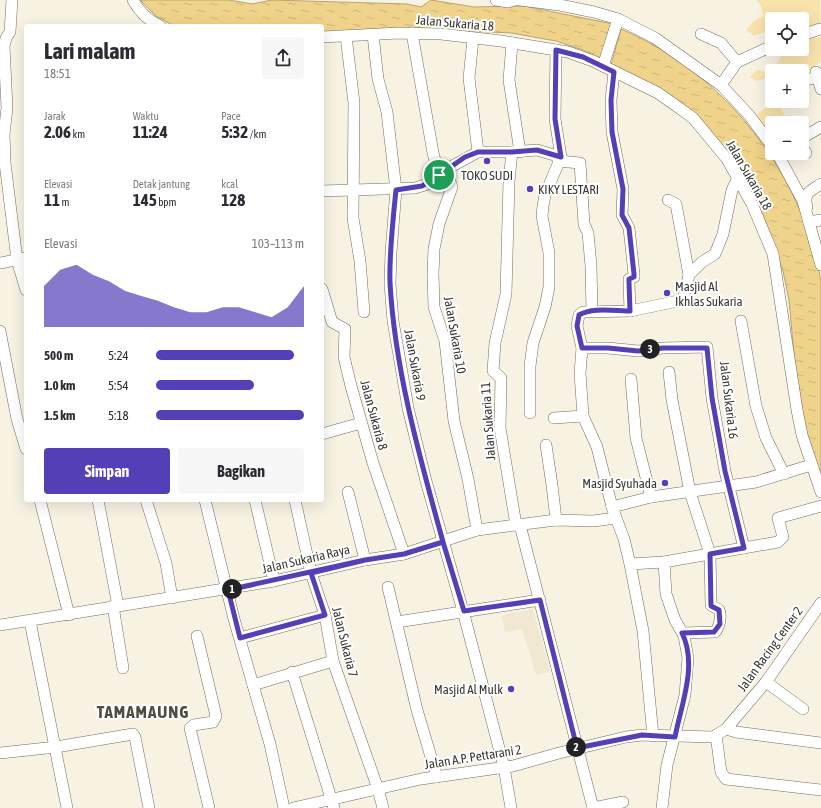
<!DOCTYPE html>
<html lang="id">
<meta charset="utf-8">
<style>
:root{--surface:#fff;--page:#f7f7f7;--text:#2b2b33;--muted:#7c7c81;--accent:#543fb7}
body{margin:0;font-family:"Asap Condensed",sans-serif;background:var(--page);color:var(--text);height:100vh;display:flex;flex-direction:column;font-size:15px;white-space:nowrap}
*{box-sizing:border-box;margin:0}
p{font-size:13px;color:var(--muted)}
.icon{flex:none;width:22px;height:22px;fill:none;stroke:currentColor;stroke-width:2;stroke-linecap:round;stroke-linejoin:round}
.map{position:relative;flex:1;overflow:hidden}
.details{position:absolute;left:24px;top:24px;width:300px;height:478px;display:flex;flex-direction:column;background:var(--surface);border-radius:4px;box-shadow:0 4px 16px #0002}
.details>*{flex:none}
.fabs{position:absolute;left:765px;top:12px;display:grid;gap:8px}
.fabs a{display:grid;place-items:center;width:44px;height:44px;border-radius:4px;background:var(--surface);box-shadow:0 4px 16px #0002;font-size:20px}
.pin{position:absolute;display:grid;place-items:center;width:34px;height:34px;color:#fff;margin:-17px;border:2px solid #fff;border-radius:50%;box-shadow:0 1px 4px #0007}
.km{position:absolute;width:20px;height:20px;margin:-10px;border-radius:50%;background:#222;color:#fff;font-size:11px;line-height:20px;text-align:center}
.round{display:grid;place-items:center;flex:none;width:42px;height:42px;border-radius:4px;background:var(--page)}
.overview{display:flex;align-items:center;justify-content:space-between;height:68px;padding:0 20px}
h1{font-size:22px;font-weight:700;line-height:30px}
.stats{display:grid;grid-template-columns:repeat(3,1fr);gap:6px;height:68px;padding:4px 20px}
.stats div{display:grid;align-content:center}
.stats b{font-size:17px;font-weight:700}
.stats small{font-size:11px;font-weight:400}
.stats p{font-size:11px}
.chart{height:112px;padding:8px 20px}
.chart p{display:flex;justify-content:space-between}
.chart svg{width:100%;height:72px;margin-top:4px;fill:var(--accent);opacity:.7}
.action{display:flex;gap:8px;margin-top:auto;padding:8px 20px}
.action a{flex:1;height:46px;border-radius:4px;background:var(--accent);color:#fff;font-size:16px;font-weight:700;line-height:46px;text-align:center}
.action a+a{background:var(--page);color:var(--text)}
ul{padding:0 20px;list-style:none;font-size:13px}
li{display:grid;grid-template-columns:64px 48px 1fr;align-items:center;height:30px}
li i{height:10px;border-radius:5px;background:var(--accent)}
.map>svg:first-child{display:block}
.built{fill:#f1e8d1}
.grass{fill:#f9e3ad}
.water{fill:url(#water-ripples);stroke:#b9a46f}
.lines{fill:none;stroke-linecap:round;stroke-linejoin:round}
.minor-casing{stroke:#726d60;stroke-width:12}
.minor{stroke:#fff;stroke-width:11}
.route-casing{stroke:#fff;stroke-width:8}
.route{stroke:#543fb7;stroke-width:5}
.poi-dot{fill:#543fb7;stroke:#fff;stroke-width:1.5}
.labels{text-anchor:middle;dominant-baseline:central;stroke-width:4;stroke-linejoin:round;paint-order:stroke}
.street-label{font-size:13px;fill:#393731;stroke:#fff}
.poi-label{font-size:13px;fill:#393731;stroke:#fff;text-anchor:start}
.district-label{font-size:17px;font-weight:bold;letter-spacing:1px;fill:#514c40;stroke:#fff}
</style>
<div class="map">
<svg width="821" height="808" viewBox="0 0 821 808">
<defs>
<pattern id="water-ripples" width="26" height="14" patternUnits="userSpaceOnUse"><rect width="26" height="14" fill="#f0d38a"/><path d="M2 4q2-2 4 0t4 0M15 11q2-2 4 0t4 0" fill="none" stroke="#cfb678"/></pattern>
</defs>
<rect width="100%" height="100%" fill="#f8f2e3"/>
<polygon class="built" points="533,609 550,672 536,675 522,629 505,632 502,615"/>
<g class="grass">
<polygon points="757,0 820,0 821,32 802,30 802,19 790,19 788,15 779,19 772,19 771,29 754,36 746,30 753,22 763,16 761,6"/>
<polygon points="821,37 821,62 816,65 813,72 797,64 790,71 772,71 772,87 768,78 756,81 750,77 757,70 770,73 783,54 793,54 794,49 802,49 802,40"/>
<polygon points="774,101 786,101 781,108 785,117 778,123 772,123 772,137 751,119"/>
</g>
<g class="water">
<polygon points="140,0 229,0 252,4 272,0 407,4 421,7 431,0 474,7 524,6 613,24 601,59 583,50 556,41 511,33 465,31 322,33 322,26 174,26 156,16"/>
<path d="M 621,29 C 723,72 803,173 821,282 L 821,477 L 806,430 L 796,376 L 789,300 L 783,271 L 765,220 L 743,173 L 718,140 L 611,65 Z"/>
</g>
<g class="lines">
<defs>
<g id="minor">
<polyline points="12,0 10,32 6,38 4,46 7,108 4,134 5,163 17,260 26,290"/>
<path d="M 133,0 C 139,12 148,20 160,26"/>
<polyline points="496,0 508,2 515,0"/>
<polyline points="520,0 560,5 594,12 618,19 655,38 721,85 749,115 772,146"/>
<polyline points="412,33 433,153 439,175"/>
<polyline points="701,34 721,43 737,62"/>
<polyline points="373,35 378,79 387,112 396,190 391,252 390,284 393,321 401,367 408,408 426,481 463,611 504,767 511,808"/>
<polyline points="802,35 820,29"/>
<polyline points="346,36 354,103 353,218 360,261 364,312"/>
<polyline points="322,37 399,33 441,34 501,41 568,52 593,61 658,93 675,105 693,118 727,159 752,204 773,254 797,410 802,435 821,492"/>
<polyline points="473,39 469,78 478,152"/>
<polyline points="512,43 509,80 520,152"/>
<polyline points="556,50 555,119 561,157"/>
<polyline points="603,66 618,19"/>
<polyline points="614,72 611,100 612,132 623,189 622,215 629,228 634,274 634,277 629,279 629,282 630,311"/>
<polyline points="816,72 821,89"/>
<polyline points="806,80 818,77"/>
<polyline points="721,85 737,62 772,46"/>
<polyline points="802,138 821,127"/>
<polyline points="802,146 806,153"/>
<polyline points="512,152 509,181 506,294 495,343 493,371 501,378 500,428 516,525"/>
<polyline points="777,153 803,201 821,265"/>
<polyline points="558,161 580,163 584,224 588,233 591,266 592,311"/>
<polyline points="444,171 449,179 452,187 439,224 434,249 433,274 434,307 445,341 454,421 468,479 477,530"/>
<polyline points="322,191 415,188 428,184 445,170 478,152 512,152 537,150 561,157"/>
<path d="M 807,207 C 803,193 810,191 821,184"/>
<polyline points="809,222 821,220"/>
<polyline points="0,263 26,258"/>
<polyline points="689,275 702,262 715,254 723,234 732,190 738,178"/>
<polyline points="322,289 332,322 345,329 344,357 351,386 373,463 404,554"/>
<polyline points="741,321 756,406 766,438 784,474"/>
<polyline points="0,331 17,419 26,449"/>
<polyline points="582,348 608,348 638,351 663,348 707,347 712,398 725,471 744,548"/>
<path d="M 669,372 L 672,400 L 690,492 L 710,554 L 711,605 C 714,608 718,608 719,610 C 722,616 719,628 715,632 L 683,633"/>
<polyline points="631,379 636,438 651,497"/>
<polyline points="530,413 530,366 533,343 545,307 549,287 549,253 542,216 543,206 545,195 561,157"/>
<polyline points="554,418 583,416"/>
<polyline points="322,434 361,423"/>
<polyline points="546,445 552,485 556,520"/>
<polyline points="348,492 365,560"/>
<polyline points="40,500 69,615"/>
<polyline points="98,500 118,606"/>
<polyline points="146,500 166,563 172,598"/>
<polyline points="205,500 234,619 270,744 284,808"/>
<polyline points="255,500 274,581"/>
<polyline points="295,500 311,573 325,615 333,661 378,789 383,808"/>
<polyline points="612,507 651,497 756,482 811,465"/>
<polyline points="520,525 593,808"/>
<polyline points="630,564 664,562 778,542 783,537 778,518 821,506"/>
<polyline points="388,587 417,710 437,777"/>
<polyline points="113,606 123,668"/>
<polyline points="30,621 67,808"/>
<polyline points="397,622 540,600"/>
<polyline points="0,625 274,581 365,560 404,554 477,530 556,520 593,521 616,518"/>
<polyline points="197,636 216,716 213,722 194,725 190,728 209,808"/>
<polyline points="240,638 325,615"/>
<polyline points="292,672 334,808"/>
<polyline points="766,682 803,709"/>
<polyline points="253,685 333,661"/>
<polyline points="726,729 736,732 821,743"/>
<polyline points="716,735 721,772 726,779 821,790"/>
<polyline points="653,736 643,631 630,564 624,539 612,507 597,447 583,416 580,373 582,348 577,326 579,315 583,312 630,311 683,300 689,275 676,204 668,200"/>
<polyline points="0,753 56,747 133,734 135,737 149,808"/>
<polyline points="293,808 421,779 513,766 559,753 626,737 642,735 713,737 726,729 766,682 821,603"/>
<polyline points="593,808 623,802"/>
<polyline points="662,808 667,765 685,695 688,658 684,636 675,620 666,594 664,562"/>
</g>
</defs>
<use href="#minor" class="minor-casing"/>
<use href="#minor" class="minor"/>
</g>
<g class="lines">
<defs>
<path id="route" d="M 439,175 L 422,186 L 396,190 C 393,219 389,254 390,283 C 395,371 420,458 443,542 L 404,554 L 365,560 L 228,590 L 240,638 L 325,615 L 311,573 L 365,560 L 404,554 L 443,542 L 464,611 L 540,600 L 577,748 L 642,735 L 675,737 C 681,705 698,665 682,633 L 714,632 L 720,624 L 719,610 L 711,606 L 710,554 L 744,548 L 725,471 L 712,398 L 707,348 L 663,348 L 638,351 L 608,348 L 582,348 L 577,326 L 579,315 C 592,307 615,311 630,311 L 629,282 L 629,279 L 634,277 L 634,274 L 629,228 L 622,215 L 623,189 L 612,132 L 611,100 L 614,72 L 583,57 L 556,50 L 555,119 L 561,157 L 537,150 L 512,152 L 478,152 L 465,157 L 439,175"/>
</defs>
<use href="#route" class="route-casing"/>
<use href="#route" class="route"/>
</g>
<g class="poi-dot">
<circle cx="487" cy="161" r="4"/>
<circle cx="530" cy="189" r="4"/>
<circle cx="667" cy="293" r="4"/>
<circle cx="665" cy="483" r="4"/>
<circle cx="511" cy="689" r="4"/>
</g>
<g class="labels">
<g class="street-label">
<text transform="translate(455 23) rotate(5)">Jalan Sukaria 18</text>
<text transform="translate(749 175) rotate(60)">Jalan Sukaria 18</text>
<text transform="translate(455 335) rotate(80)">Jalan Sukaria 10</text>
<text transform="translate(415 365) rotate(80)">Jalan Sukaria 9</text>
<text transform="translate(729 400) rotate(83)">Jalan Sukaria 16</text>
<text transform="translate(374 415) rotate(75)">Jalan Sukaria 8</text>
<text transform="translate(488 421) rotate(-94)">Jalan Sukaria 11</text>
<text transform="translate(306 559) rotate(-13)">Jalan Sukaria Raya</text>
<text transform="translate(345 642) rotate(76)">Jalan Sukaria 7</text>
<text transform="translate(770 649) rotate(-54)">Jalan Racing Center 2</text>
<text transform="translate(473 757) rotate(-9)">Jalan A.P. Pettarani 2</text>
</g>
<g class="poi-label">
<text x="487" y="175" text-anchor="middle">TOKO SUDI</text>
<text x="538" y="189">KIKY LESTARI</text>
<text x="675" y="286">Masjid Al<tspan x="675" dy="15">Ikhlas Sukaria</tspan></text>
<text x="657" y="483" text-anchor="end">Masjid Syuhada</text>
<text x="503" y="689" text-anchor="end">Masjid Al Mulk</text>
</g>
<g class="district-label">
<text x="143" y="712">TAMAMAUNG</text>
</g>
</g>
</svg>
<div class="fabs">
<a><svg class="icon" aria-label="locate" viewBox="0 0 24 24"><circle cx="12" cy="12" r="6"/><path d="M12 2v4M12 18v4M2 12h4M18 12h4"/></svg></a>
<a>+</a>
<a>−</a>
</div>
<div class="pin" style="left:439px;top:175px;background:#1e9e55"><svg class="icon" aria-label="arrive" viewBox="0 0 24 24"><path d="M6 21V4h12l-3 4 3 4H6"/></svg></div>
<b class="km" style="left:232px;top:589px">1</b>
<b class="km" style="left:576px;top:747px">2</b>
<b class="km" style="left:650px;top:349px">3</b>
<section class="details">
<div class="overview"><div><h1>Lari malam</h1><p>18:51</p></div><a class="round"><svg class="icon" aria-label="share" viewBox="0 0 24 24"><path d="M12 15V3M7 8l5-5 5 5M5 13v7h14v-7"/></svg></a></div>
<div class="stats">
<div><p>Jarak</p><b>2.06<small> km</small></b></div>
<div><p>Waktu</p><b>11:24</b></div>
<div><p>Pace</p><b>5:32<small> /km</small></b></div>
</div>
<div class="stats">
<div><p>Elevasi</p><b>11<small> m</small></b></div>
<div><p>Detak jantung</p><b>145<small> bpm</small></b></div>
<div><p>kcal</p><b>128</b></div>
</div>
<div class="chart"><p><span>Elevasi</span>103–113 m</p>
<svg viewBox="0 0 160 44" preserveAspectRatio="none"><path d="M0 44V19L10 9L20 6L30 12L40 16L50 22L60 25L70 28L80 32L90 35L100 35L110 32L120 32L130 35L140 38L150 32L160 19V44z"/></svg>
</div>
<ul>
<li><b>500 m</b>5:24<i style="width:93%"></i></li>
<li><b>1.0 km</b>5:54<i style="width:66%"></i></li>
<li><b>1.5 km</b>5:18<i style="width:100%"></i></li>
</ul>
<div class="action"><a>Simpan</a><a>Bagikan</a></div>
</section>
</div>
